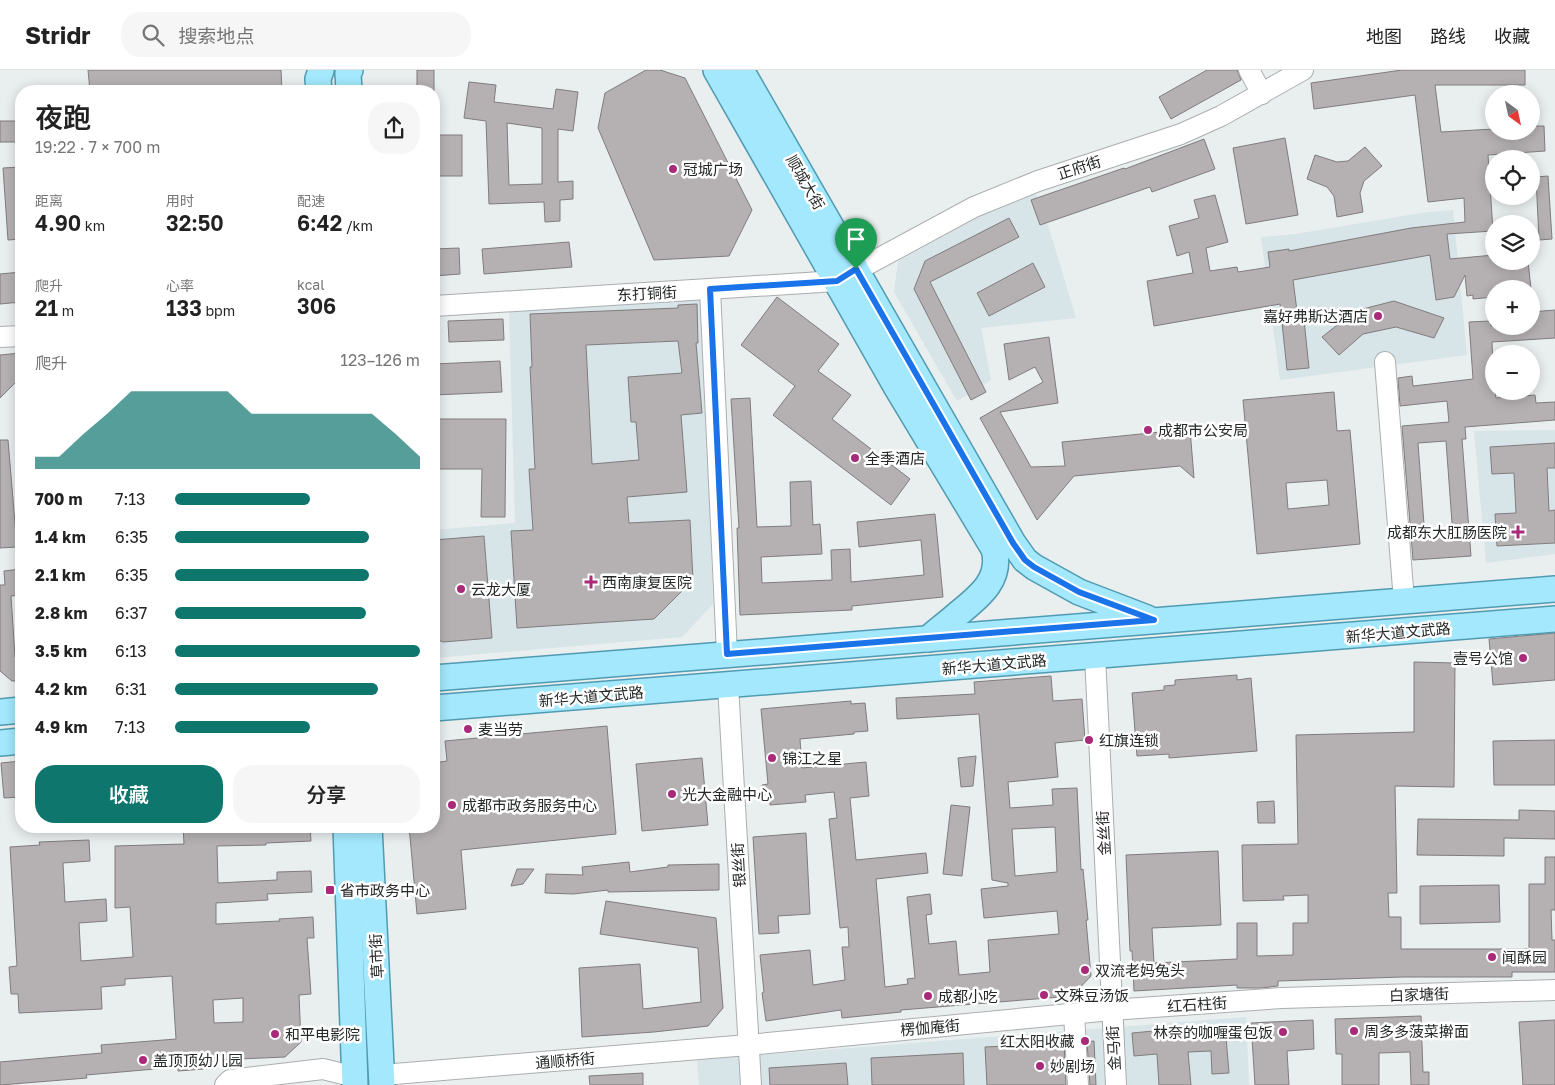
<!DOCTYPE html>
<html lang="zh">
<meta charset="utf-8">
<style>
:root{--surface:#fff;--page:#f6f6f6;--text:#222;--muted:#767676;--line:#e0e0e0;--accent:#0f766e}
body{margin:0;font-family:"Golos Text","Noto Sans SC",sans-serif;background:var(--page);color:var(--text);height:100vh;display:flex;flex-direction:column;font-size:19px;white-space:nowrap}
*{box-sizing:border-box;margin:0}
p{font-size:16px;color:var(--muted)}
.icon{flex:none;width:28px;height:28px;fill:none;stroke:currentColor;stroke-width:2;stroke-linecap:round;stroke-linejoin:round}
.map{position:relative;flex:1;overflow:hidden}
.side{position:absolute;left:15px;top:15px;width:425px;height:748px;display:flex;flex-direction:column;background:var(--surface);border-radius:20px;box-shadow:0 2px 12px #0003}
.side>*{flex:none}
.needle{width:32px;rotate:147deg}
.buttons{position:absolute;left:1485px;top:15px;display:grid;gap:10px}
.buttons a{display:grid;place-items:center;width:55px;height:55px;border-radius:50%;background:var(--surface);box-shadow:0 2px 12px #0003;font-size:25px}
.pin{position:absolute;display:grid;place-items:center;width:42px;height:42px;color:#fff;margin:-51px -21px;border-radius:50% 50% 50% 0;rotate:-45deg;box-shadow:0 0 5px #0007}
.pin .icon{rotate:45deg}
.round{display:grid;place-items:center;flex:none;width:52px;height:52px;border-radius:20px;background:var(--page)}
.head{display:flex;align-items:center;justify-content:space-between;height:85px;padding:0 20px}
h1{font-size:28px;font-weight:600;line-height:38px}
.metrics{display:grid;grid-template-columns:repeat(3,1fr);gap:8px;height:85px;padding:5px 20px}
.metrics div{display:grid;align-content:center}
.metrics b{font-size:21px;font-weight:600}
.metrics small{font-size:14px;font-weight:400}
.metrics p{font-size:14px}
.chart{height:140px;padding:10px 20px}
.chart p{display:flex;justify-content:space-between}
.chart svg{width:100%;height:90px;margin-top:5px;fill:var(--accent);opacity:.7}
.action{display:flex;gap:10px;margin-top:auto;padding:10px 20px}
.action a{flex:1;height:58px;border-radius:20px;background:var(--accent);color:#fff;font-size:20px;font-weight:600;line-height:58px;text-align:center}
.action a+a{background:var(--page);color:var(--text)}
ul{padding:0 20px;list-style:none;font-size:16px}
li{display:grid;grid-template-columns:80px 60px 1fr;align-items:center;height:38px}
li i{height:12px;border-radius:6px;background:var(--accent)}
header{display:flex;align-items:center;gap:30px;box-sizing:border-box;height:70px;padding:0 25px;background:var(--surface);border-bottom:1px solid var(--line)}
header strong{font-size:24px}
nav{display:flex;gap:28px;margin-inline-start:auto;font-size:18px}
.search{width:350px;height:45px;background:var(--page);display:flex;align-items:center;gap:12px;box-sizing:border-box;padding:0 18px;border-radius:20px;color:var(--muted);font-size:19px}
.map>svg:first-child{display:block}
.built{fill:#d7e4e8}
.building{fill:#b5b1b3;stroke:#807c7e;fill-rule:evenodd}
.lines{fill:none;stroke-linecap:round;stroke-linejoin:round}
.minor-casing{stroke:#abaeb0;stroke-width:22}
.major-casing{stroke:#509bb1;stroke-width:28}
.minor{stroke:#fff;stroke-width:20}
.major{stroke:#a3e8fd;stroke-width:25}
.route-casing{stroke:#fff;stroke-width:10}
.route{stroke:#1a73e8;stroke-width:6}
.poi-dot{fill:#a92a79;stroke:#fff;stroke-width:2}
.labels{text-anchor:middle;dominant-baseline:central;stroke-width:5;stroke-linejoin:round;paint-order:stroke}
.street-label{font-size:15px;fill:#262828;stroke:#fff}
.poi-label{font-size:15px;fill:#262828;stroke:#fff;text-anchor:start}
</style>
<header>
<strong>Stridr</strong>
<div class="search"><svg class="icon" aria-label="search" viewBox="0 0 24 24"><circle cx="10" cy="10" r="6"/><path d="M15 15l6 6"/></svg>搜索地点</div>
<nav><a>地图</a><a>路线</a><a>收藏</a></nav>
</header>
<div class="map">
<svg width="1555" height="1015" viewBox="0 0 1555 1015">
<rect width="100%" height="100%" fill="#e9eeef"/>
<g class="built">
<polygon points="1035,122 1049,158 1076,248 981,258 991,310 957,331 894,222 898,191 1009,131"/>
<polygon points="1453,140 1467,285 1280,310 1261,167 1296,164 1421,143"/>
<polygon points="703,226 713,534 682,567 434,588 434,460 515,453 509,237"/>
<polygon points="1555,360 1555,484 1486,493 1474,361"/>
<polygon points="1246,947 1249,1015 699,1015 697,990"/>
</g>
<g class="building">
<polygon points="88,0 281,0 282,21 90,21"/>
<rect x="417" y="0" width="17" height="21"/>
<polygon points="646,0 660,0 685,8 752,140 729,186 654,190 598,58 605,23"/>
<polygon points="1207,0 1237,0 1241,10 1171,49 1159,27"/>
<polygon points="1402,0 1525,0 1525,15 1435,15 1441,62 1494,59 1494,61 1531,61 1531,56 1544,56 1545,81 1488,85 1493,161 1447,164 1450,189 1494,185 1494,191 1528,191 1531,219 1494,219 1494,227 1473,229 1473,225 1467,226 1465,205 1454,227 1436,230 1430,185 1293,210 1297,241 1303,240 1309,298 1287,300 1280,234 1154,256 1147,211 1193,203 1189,182 1177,186 1169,156 1199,148 1194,130 1215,125 1228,172 1206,178 1210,201 1237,197 1238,202 1270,197 1268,182 1289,179 1289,181 1411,158 1465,152 1464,128 1428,132 1415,25 1314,39 1311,13"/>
<path d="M 469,12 L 496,15 L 494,32 L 553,39 L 556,19 L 578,22 L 573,61 L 558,59 L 558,112 L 573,111 L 573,129 L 560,130 L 560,151 L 545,152 L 544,132 L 489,134 L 486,51 L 464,48 ZM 507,53 L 542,58 L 542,114 L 509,115 Z"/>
<rect x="0" y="51" width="21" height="21"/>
<rect x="434" y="65" width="28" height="41"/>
<polygon points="1285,68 1298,145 1246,154 1233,78"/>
<polygon points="1204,69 1215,99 1152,122 1150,117 1040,155 1031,130 1124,98 1125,99"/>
<polygon points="1365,77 1382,96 1364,111 1360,123 1363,142 1337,147 1334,126 1327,117 1307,109 1315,85 1337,92 1348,91"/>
<polygon points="21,97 21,169 8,170 3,98"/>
<polygon points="1548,106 1552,169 1539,170 1536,107"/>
<polygon points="1009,148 1019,167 930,212 986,322 971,330 914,219 925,191"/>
<polygon points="569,172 572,197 484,204 482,179"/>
<polygon points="459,178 460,204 434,206 434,179"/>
<polygon points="1033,193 1045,217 989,246 977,223"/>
<polygon points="21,202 21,232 0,234 0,204"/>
<polygon points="777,227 839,274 818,301 851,325 832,349 910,409 891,435 773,345 795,316 741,275"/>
<polygon points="1394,231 1444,248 1434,268 1396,257 1363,264 1339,285 1322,267 1355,241"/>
<path d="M 697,234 L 698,273 L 696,273 L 702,343 L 681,345 L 687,422 L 627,427 L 629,453 L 690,450 L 693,510 L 654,549 L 517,558 L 511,461 L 533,460 L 529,399 L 535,399 L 530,297 L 532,297 L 530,244 L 678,238 L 678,235 ZM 678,271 L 682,303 L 628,307 L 631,352 L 636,352 L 639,390 L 592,394 L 586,275 Z"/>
<path d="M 1555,240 L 1555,268 L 1492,272 L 1494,321 L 1495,321 L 1496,328 L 1535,325 L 1536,333 L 1555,332 L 1555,350 L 1465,357 L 1466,369 L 1462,369 L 1471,486 L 1413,490 L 1402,356 L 1449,352 L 1447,331 L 1400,336 L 1398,308 L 1412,306 L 1413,316 L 1473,309 L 1469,252 L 1490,251 L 1491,256 L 1531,256 L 1531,242 ZM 1446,371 L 1453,466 L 1425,468 L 1418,373 Z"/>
<polygon points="503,249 504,270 449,272 448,251"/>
<polygon points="1049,267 1058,333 1000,342 1031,397 1065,396 1062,372 1190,359 1194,408 1180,396 1074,406 1037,450 980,348 1043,312 1035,297 1009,310 1004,274"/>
<polygon points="21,283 21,312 15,313 0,328 0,285"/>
<polygon points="500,291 502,322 434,325 434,294"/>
<path d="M 1334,322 L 1337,361 L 1350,360 L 1360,474 L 1257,484 L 1243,330 ZM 1327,410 L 1329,435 L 1288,439 L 1286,413 Z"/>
<polygon points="750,328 757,457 791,456 790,412 811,411 813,455 820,454 822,484 761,487 762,513 832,510 831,480 850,479 851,512 924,505 921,470 859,477 857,452 935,444 943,527 852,536 852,540 740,545 737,458 739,458 731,329"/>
<polygon points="434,349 506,349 505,447 481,447 482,399 434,399"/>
<polygon points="0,370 8,370 17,477 0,478"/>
<polygon points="1555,373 1555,398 1547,398 1549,441 1555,440 1555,473 1497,476 1495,444 1516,443 1514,403 1492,404 1490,377"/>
<polygon points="484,466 492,568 443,572 434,568 434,470"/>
<polygon points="21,499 21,525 11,526 15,587 21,587 21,611 12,611 0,601 0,515 5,515 4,501"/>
<polygon points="1555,563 1555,610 1493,615 1489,569"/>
<polygon points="1414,592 1455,593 1454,717 1395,716 1397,823 1388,823 1389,847 1401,847 1401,879 1529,879 1529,814 1545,814 1545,787 1555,787 1555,840 1551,840 1552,870 1555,870 1555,902 1512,902 1512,907 1403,907 1278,911 1278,916 1261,918 1237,918 1237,915 1134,921 1132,881 1130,881 1126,785 1218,781 1221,855 1152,858 1154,893 1237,889 1237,853 1257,853 1257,886 1293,885 1293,853 1308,853 1308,825 1283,826 1284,830 1243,831 1242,775 1298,774 1296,665 1414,662"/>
<polygon points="1237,605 1237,610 1251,608 1257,681 1169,688 1169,684 1137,686 1132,623 1164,620 1164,616 1175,615 1175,610"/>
<path d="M 1051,606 L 1053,631 L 1082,629 L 1085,670 L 1055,673 L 1058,707 L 1008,712 L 1010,738 L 1053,735 L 1052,719 L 1077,718 L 1081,800 L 1083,799 L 1088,850 L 1086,850 L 1091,906 L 1072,926 L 901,940 L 901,942 L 842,948 L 841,940 L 766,951 L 762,923 L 764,922 L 760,885 L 810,880 L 813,915 L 845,910 L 842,877 L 849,877 L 848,857 L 840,858 L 829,749 L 837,748 L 834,722 L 805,725 L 806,732 L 770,735 L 770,729 L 763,730 L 762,715 L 768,714 L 761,639 L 851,631 L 851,634 L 865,633 L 868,661 L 854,662 L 854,664 L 800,669 L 802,698 L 866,692 L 869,726 L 850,728 L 856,790 L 926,783 L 928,803 L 876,809 L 885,917 L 908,914 L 907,909 L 915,908 L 907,827 L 930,824 L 932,844 L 926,845 L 929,874 L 956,871 L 959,905 L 990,902 L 988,870 L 1059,864 L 1057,841 L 984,848 L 981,819 L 1008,816 L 1008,813 L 992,810 L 979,644 L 897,649 L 896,628 L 975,624 L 974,612 ZM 1055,757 L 1057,802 L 1015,806 L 1012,759 Z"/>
<polygon points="607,656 616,764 461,780 466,839 417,844 409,756 434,756 434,693 447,691 445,671"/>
<polygon points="1555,670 1555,715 1494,715 1493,671"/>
<polygon points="976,686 973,716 961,717 958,688"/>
<polygon points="702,688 708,755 642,761 636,694"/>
<polygon points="21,691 21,727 4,728 1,693"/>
<polygon points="1274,731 1275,753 1258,753 1257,732"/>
<polygon points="951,735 970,737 962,806 943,804"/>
<polygon points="1519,740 1555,741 1555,769 1504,768 1504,786 1417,785 1418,749 1519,750"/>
<path d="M 183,756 L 310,756 L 311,771 L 266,773 L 266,775 L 217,776 L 218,813 L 277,810 L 277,802 L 311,801 L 312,822 L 267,824 L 268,830 L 216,833 L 216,854 L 280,851 L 279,849 L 313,847 L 314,868 L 307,868 L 311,924 L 299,925 L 301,972 L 285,987 L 216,990 L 217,998 L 178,1001 L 178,997 L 86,1005 L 87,1008 L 0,1015 L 0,992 L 102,983 L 101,975 L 176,969 L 172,906 L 125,909 L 125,915 L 101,917 L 102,939 L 19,943 L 18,924 L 11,924 L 9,897 L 17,896 L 10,777 L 40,775 L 39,772 L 89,770 L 90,791 L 63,793 L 65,832 L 106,829 L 107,851 L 79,853 L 81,891 L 133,887 L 130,837 L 115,838 L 115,776 L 184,774 ZM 243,928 L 243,952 L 214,953 L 213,930 Z"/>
<polygon points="806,763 810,844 778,846 779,863 759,864 753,767"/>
<polygon points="629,792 630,802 668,797 668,795 719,794 719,820 608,822 608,820 573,824 545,823 546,804 583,805 582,797"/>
<polygon points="517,799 534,799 523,814 511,816"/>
<polygon points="1499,815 1500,852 1420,854 1420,816"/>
<polygon points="606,831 716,848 723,938 708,956 654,962 582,967 579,898 640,894 643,939 701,932 698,878 600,864"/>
<polygon points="1421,946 1423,1002 1429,1002 1429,1015 1411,1015 1410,982 1379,983 1379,1015 1342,1015 1342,984 1336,984 1335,949"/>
<polygon points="1313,950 1314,979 1287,981 1289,1015 1255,1015 1251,953"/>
<polygon points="1555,950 1555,1015 1523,1015 1519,952"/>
<polygon points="1186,958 1186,960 1209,959 1210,968 1226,967 1229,1003 1212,1004 1211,981 1188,982 1191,1015 1159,1015 1157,984 1134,986 1132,963"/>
<polygon points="1094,971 1096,1015 1090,1015 1087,972"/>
<polygon points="1064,973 1066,1015 987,1015 985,977"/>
<polygon points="963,983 964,1015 872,1015 871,988"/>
<polygon points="846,993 848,1015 770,1015 769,998"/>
<polygon points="643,1003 643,1015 590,1015 589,1006"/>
</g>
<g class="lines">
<defs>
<g id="minor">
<polyline points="1249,0 1262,24"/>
<polyline points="710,219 727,584"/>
<polyline points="434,236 837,211 974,137 1038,111 1181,64 1221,46 1303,0"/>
<polyline points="0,267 21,266"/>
<polyline points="1385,292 1404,531"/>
<polyline points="1095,586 1116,1015"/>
<polyline points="728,615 751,1015"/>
<polyline points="1074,944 1078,1015"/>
<polyline points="382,1005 748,975 1111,940 1282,928 1555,920"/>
<polyline points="225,1015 230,1010 323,999 355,1007"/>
</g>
<g id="major">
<path d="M 716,0 L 897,318 L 994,479 C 1002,509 980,526 959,543 C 949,552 938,560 928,569"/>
<polyline points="741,0 1013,473 1025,490 1034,497 1079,522 1147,548"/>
<polyline points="319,21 318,9 321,0"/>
<polyline points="349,21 348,3 350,0"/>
<polyline points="434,608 1555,519"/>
<polyline points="434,638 1555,549"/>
<polyline points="0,642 21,640"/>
<polyline points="0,673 21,671"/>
<polyline points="346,756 355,1015"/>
<polyline points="369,756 382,1015"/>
</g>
</defs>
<use href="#minor" class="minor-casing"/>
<use href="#major" class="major-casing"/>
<use href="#minor" class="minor"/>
<use href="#major" class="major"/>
</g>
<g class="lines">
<defs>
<polygon id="route" points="856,199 1013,473 1025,490 1034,497 1079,522 1154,550 727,584 710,219 837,211"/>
</defs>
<use href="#route" class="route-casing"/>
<use href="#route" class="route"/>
</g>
<g class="poi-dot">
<circle cx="673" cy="99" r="5"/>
<circle cx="1378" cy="246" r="5"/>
<circle cx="1148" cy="360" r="5"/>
<circle cx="855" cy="388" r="5"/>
<path d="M1515.5 454.5h5v5h5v5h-5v5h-5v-5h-5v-5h5z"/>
<path d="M588.5 504.5h5v5h5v5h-5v5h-5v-5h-5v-5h5z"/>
<circle cx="461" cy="519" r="5"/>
<circle cx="1523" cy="588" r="5"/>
<circle cx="468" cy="659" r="5"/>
<circle cx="1089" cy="670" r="5"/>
<circle cx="772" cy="688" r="5"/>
<circle cx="672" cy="724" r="5"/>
<circle cx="452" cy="735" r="5"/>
<rect x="325" y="815" width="10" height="10" rx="2.5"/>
<circle cx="1492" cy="887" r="5"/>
<circle cx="1085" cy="900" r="5"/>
<circle cx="1044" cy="925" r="5"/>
<circle cx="928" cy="926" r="5"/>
<circle cx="1354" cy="961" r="5"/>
<circle cx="1283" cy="962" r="5"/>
<circle cx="275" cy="964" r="5"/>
<circle cx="1085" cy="971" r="5"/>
<circle cx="143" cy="990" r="5"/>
<circle cx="1040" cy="996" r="5"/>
</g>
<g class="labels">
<g class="street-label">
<text transform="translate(1079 97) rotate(-18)">正府街</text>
<text transform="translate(806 112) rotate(60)">顺城大街</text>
<text transform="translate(647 223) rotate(-3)">东打铜街</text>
<text transform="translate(1398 562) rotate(-5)">新华大道文武路</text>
<text transform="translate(994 594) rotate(-5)">新华大道文武路</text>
<text transform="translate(591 626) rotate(-5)">新华大道文武路</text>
<text transform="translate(1103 763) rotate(-93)">金丝街</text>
<text transform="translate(738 795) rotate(-93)">银丝街</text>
<text transform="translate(376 886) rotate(-93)">草市街</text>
<text transform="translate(1419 924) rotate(-2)">白家塘街</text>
<text transform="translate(1197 934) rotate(-4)">红石柱街</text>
<text transform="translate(930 957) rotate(-5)">楞伽庵街</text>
<text transform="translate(1113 978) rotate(-93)">金马街</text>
<text transform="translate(565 990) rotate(-5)">通顺桥街</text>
</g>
<g class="poi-label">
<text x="683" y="99">冠城广场</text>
<text x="1368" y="246" text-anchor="end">嘉好弗斯达酒店</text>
<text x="1158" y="360">成都市公安局</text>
<text x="865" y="388">全季酒店</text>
<text x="1507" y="462" text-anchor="end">成都东大肛肠医院</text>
<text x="602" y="512">西南康复医院</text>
<text x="471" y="519">云龙大厦</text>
<text x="1513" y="588" text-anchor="end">壹号公馆</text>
<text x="478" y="659">麦当劳</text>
<text x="1099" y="670">红旗连锁</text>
<text x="782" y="688">锦江之星</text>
<text x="682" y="724">光大金融中心</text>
<text x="462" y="735">成都市政务服务中心</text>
<text x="340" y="820">省市政务中心</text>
<text x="1502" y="887">闻酥园</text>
<text x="1095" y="900">双流老妈兔头</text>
<text x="1054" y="925">文殊豆汤饭</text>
<text x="938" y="926">成都小吃</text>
<text x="1364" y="961">周多多菠菜擀面</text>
<text x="1273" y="962" text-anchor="end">林奈的咖喱蛋包饭</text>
<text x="285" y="964">和平电影院</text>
<text x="1075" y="971" text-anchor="end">红太阳收藏</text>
<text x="153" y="990">盖顶顶幼儿园</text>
<text x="1050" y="996">妙剧场</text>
</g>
</g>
</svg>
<div class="buttons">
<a><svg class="needle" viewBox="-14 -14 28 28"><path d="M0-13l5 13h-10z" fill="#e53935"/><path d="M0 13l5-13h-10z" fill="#767676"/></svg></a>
<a><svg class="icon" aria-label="locate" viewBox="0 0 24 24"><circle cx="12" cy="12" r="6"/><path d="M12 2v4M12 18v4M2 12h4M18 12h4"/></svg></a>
<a><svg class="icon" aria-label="layers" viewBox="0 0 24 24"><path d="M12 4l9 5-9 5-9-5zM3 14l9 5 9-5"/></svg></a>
<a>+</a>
<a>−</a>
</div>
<div class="pin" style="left:856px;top:199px;background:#1e9e55"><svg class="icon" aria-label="arrive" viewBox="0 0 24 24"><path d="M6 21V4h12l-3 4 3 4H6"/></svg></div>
<section class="side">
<div class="head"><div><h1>夜跑</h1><p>19:22 · 7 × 700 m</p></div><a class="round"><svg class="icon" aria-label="share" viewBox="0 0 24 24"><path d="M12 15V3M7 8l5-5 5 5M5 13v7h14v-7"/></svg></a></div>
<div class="metrics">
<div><p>距离</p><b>4.90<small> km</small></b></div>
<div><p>用时</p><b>32:50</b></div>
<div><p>配速</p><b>6:42<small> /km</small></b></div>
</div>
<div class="metrics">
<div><p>爬升</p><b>21<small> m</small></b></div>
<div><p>心率</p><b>133<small> bpm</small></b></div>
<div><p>kcal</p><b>306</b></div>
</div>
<div class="chart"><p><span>爬升</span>123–126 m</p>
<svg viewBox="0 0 160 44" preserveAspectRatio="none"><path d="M0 44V38L10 38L20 27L30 17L40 6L50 6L60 6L70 6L80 6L90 17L100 17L110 17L120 17L130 17L140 17L150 27L160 38V44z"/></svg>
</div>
<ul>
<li><b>700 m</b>7:13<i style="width:55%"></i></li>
<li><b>1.4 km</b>6:35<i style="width:79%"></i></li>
<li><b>2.1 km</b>6:35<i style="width:79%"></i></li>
<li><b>2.8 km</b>6:37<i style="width:78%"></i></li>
<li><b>3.5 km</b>6:13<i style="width:100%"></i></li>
<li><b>4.2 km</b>6:31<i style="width:83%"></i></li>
<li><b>4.9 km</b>7:13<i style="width:55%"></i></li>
</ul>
<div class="action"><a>收藏</a><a>分享</a></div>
</section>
</div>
